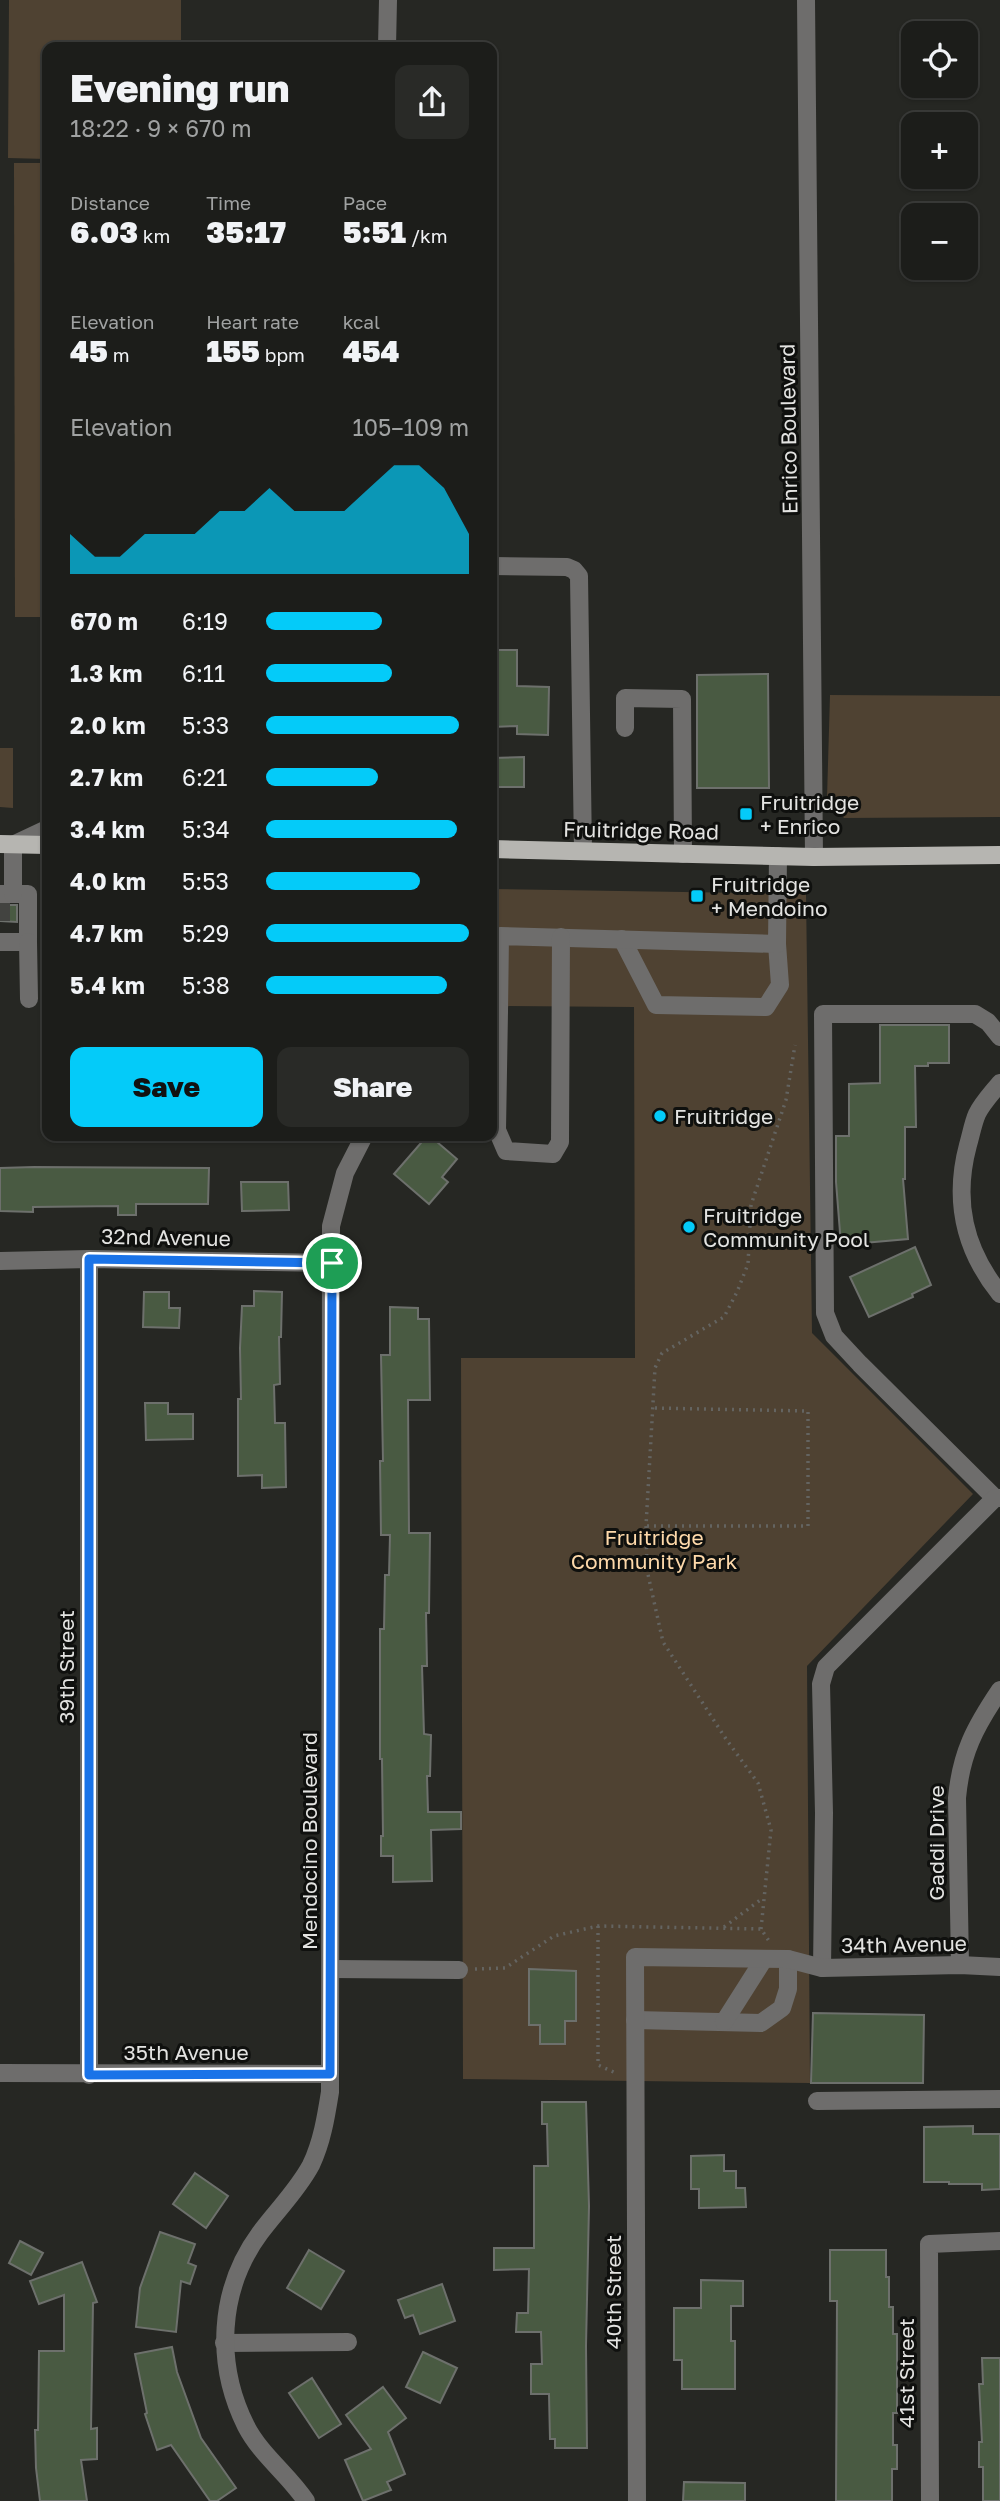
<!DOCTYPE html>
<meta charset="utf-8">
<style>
:root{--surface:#1c1d1a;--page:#292a27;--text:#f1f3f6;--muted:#a0a2a2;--line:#3a3b39;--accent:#04cbf9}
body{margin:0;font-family:"Golos Text",sans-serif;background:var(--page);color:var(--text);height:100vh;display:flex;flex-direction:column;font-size:26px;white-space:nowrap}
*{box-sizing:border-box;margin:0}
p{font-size:23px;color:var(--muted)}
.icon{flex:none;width:38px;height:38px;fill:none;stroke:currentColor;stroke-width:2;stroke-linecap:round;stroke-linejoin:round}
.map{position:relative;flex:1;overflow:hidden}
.drawer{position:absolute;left:42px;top:42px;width:455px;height:1099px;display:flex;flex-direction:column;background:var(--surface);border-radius:14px;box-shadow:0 2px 5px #0004,0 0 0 2px var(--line)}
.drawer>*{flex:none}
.tools{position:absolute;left:901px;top:21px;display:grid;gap:14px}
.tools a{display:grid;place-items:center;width:77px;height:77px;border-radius:14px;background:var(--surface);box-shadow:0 2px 5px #0004,0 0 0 2px var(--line);font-size:35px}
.pin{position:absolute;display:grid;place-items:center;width:60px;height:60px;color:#fff;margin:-30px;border:4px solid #fff;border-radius:50%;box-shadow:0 2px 7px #0007}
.round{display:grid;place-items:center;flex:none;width:74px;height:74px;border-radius:14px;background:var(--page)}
.summary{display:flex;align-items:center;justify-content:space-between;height:119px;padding:0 28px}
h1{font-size:38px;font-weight:800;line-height:52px}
.figures{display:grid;grid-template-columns:repeat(3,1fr);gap:10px;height:119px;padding:7px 28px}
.figures div{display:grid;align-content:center}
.figures b{font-size:30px;font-weight:800}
.figures small{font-size:19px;font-weight:400}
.figures p{font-size:19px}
.chart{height:196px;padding:14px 28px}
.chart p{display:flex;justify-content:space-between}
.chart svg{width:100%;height:126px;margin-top:7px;fill:var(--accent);opacity:.7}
.button{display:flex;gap:14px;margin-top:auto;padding:14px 28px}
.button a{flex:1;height:80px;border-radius:14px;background:var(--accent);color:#111;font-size:28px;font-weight:800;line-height:80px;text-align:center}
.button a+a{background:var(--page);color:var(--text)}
ul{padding:0 28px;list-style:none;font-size:23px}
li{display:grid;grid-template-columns:112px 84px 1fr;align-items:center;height:52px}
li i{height:18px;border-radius:9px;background:var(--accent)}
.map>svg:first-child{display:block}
.green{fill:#4f4232}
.building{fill:#495a42;stroke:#6d706c;stroke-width:2}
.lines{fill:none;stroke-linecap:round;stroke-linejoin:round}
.minor-tunnel{stroke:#424340;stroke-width:18;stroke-dasharray:18 9;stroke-linecap:butt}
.path{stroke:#646461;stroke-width:3.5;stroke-dasharray:2 5;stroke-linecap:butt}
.minor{stroke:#6e6d6c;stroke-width:18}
.major{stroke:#b6b5b1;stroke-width:18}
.route-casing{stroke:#fff;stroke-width:14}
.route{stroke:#1a73e8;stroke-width:9}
.poi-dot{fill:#04cbf9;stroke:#0f100e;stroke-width:2.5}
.labels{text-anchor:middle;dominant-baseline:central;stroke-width:6;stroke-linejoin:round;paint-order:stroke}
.street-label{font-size:21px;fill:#e3e3e1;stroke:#0f100e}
.poi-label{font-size:21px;fill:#e3e3e1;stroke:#0f100e;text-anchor:start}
.park-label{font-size:21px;fill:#fed9aa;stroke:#0f100e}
</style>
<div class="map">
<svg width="1000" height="2501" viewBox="0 0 1000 2501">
<rect width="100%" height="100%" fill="#262723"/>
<g class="green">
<polygon points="9,0 181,0 181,47 47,47 47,159 8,158"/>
<polygon points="14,163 47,163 47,617 15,617"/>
<polygon points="830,695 1000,696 1000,817 844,818 827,798"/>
<polygon points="0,748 13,748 13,808 0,807"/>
<polygon points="492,889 806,894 812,1333 973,1494 807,1666 810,2083 463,2079 461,1358 635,1358 634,1007 492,1006"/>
</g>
<g class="building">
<polygon points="492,650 517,650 517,686 549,687 548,735 517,734 517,726 492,727"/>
<polygon points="768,674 769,788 697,788 697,675"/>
<polygon points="524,757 524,787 492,787 492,758"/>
<polygon points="0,905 17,905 17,922 0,921"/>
<polygon points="880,1025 949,1025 949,1063 928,1063 928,1066 915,1066 916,1127 905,1127 905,1179 903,1179 908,1239 841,1245 836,1182 836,1136 849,1136 849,1084 880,1083"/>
<polygon points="427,1136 430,1136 457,1159 442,1177 448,1182 429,1204 394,1174"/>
<polygon points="34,1167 209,1168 208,1204 136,1204 136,1215 118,1215 118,1206 33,1207 33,1212 0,1211 0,1168"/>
<polygon points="241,1182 288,1182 289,1210 242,1211"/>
<polygon points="915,1247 931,1285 912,1294 913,1297 869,1317 850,1277"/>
<polygon points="254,1291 282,1292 281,1337 279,1337 280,1384 274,1385 275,1423 285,1423 286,1487 262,1488 262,1475 238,1476 238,1399 241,1399 240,1348 242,1306 254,1306"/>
<polygon points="144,1292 169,1292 169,1308 180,1308 179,1328 143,1327"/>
<polygon points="390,1307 418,1308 418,1319 429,1319 430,1400 408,1400 409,1533 430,1533 429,1613 426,1613 427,1666 422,1666 424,1734 431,1735 430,1776 427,1776 428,1812 461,1812 461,1829 431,1830 432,1881 393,1882 393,1856 381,1856 381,1836 383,1836 382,1759 380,1759 380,1629 384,1629 385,1575 389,1575 390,1535 381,1535 380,1461 383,1461 381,1355 390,1355"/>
<polygon points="145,1403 168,1403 168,1414 193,1414 193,1439 146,1440"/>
<polygon points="529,1969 576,1971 576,2021 565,2021 565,2044 540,2044 540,2025 529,2025"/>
<polygon points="813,2013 924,2015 923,2083 811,2083"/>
<polygon points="542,2102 586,2102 589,2206 586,2346 587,2448 555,2448 555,2439 550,2439 549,2394 531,2394 531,2364 542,2364 541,2332 516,2332 517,2313 528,2313 529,2269 494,2270 494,2248 534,2248 534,2166 548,2166 547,2124 542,2124"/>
<polygon points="973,2126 973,2134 1000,2134 1000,2189 982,2190 982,2184 949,2184 949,2182 924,2182 924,2127"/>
<polygon points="724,2155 724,2171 736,2171 736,2188 745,2188 746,2207 699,2208 699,2189 691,2189 691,2156"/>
<polygon points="195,2173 228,2196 206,2228 173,2204"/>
<polygon points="160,2232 195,2244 188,2263 196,2266 190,2284 181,2281 176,2332 136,2327 140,2288"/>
<polygon points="20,2241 43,2253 31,2275 9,2263"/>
<polygon points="309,2250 344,2271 321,2309 287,2288"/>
<polygon points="830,2250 886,2250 886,2277 889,2277 889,2307 893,2307 893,2334 897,2334 897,2413 893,2413 893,2445 897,2445 897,2469 892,2469 892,2501 836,2501 837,2301 830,2301"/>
<polygon points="82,2262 97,2302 93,2303 91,2429 97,2428 97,2459 81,2460 87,2501 40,2501 36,2468 35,2430 38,2430 39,2351 64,2351 64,2295 39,2304 30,2281"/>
<polygon points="701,2280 743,2281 743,2306 731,2306 731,2341 735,2341 735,2389 682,2389 682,2360 674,2360 674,2308 701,2308"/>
<polygon points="442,2284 455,2321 420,2334 413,2315 405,2318 398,2300"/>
<polygon points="172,2347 177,2372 201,2438 236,2488 217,2501 210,2501 171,2445 157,2450 145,2414 147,2413 135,2354"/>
<polygon points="423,2352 457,2368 440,2403 406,2387"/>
<polygon points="982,2358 1000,2358 1000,2501 983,2501 983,2467 979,2467 979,2442 982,2442 979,2384 983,2384"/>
<polygon points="312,2378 341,2424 319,2438 289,2393"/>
<polygon points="383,2387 406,2418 388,2432 405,2474 387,2482 391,2490 363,2501 345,2460 371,2449 346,2415"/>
<polygon points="684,2482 745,2483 745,2501 683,2501"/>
</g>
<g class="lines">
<polyline class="minor-tunnel" points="1,903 1,923"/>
<g class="path">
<polyline points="647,1526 808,1526 808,1411 652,1408"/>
<polyline points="598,1926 598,2065 618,2074"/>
<polyline points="724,1927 763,1898"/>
<polyline points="761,1929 771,1830 758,1783 726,1739 663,1642 647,1570 646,1526 655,1368 662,1353 724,1317 737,1292 748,1264 751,1205 786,1100 795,1045"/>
<polyline points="475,1969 505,1968 554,1936 598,1926 761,1929 769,1941"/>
</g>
<g class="minor">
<polyline points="806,0 814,857"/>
<polyline points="387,47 388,0"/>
<polyline points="492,566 567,567 574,570 579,576 583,851"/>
<polyline points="625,728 625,698 682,699 683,854"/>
<polyline points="0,894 28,894 28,942 0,942"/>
<polyline points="13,894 13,845 47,829"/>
<polyline points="622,939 656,1005 766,1007 780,985 777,944"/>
<polyline points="28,942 29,999"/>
<polyline points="492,1011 499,1011 500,936 777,944 778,856"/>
<polyline points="499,1011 497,1130 506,1151 553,1154 560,1142 561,937"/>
<polyline points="1000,1037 988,1022 975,1014 823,1014 825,1313 834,1336 860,1364 995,1498 1000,1498"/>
<path d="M 1000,1083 C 992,1093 983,1102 977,1114 C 973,1123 971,1135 968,1145 C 953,1201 964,1249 1000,1294"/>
<polyline points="0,1261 89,1259 332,1263"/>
<path d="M 960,1965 L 957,1798 C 961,1753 975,1727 1000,1690"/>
<polyline points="822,1968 824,1813 821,1684 826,1667 995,1498"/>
<polyline points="332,1969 459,1970"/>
<polyline points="635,2020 761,2023 782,2008 788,1989 788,1959"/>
<polyline points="724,2022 764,1959"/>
<polyline points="0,2073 330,2074"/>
<polyline points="89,2075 89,1259"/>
<polyline points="817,2101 1000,2099"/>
<polyline points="224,2343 348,2342"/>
<path d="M 306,2501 C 288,2474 261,2455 246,2426 C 215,2364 218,2290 260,2233 C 277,2210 297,2191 311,2165 C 322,2142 326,2117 330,2092 L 331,1226 L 345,1173 L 364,1136"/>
<polyline points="637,2501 635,1957 788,1959 822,1968 960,1965 1000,1967"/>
<polyline points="930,2501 929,2244 1000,2241"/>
</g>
<g class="major">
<polyline points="0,844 47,845"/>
<polyline points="492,849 814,857 1000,855"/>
</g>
</g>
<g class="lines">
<defs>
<polygon id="route" points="89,1259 332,1263 330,2074 89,2075"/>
</defs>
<use href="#route" class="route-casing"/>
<use href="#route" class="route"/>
</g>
<g class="poi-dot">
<rect x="739" y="807" width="14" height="14" rx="3.5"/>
<rect x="690" y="889" width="14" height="14" rx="3.5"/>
<circle cx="660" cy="1116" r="7"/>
<circle cx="689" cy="1227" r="7"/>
</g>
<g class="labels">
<g class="street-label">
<text transform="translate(788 429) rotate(-91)">Enrico Boulevard</text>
<text transform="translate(641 830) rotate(1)">Fruitridge Road</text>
<text transform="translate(166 1237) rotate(1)">32nd Avenue</text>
<text transform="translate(66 1667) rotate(-90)">39th Street</text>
<text transform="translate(309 1841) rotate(-90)">Mendocino Boulevard</text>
<text transform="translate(936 1843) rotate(-90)">Gaddi Drive</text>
<text transform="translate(904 1944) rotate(-1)">34th Avenue</text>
<text x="186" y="2052">35th Avenue</text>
<text transform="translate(613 2292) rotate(-90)">40th Street</text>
<text transform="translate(906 2373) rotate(-90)">41st Street</text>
</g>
<g class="poi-label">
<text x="760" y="802">Fruitridge<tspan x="760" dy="24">+ Enrico</tspan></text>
<text x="711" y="884">Fruitridge<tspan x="711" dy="24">+ Mendoino</tspan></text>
<text x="674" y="1116">Fruitridge</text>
<text x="703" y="1215">Fruitridge<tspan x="703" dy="24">Community Pool</tspan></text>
</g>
<g class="park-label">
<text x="654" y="1537">Fruitridge<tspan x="654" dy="24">Community Park</tspan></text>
</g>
</g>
</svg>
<div class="tools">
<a><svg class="icon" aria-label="locate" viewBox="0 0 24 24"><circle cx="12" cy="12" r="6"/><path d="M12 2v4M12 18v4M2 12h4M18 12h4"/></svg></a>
<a>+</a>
<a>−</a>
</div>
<div class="pin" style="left:332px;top:1263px;background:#1e9e55"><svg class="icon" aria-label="arrive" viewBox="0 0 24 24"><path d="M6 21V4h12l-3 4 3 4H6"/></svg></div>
<section class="drawer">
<div class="summary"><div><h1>Evening run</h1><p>18:22 · 9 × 670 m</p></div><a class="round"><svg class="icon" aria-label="share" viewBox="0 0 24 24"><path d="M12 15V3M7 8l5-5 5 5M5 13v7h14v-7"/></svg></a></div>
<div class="figures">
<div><p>Distance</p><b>6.03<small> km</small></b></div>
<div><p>Time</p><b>35:17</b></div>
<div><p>Pace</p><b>5:51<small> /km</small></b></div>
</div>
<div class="figures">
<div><p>Elevation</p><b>45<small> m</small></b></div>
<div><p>Heart rate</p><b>155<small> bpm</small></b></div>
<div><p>kcal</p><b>454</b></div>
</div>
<div class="chart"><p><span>Elevation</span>105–109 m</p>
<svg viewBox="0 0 160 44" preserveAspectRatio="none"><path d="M0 44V30L10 38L20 38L30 30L40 30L50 30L60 22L70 22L80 14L90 22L100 22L110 22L120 14L130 6L140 6L150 14L160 30V44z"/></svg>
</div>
<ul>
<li><b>670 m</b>6:19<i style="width:57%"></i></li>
<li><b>1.3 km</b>6:11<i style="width:62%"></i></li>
<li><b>2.0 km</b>5:33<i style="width:95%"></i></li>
<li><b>2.7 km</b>6:21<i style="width:55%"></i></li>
<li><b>3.4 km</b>5:34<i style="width:94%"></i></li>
<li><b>4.0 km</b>5:53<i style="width:76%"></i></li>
<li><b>4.7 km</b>5:29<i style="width:100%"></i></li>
<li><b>5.4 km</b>5:38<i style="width:89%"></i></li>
</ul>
<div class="button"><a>Save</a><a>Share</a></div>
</section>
</div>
